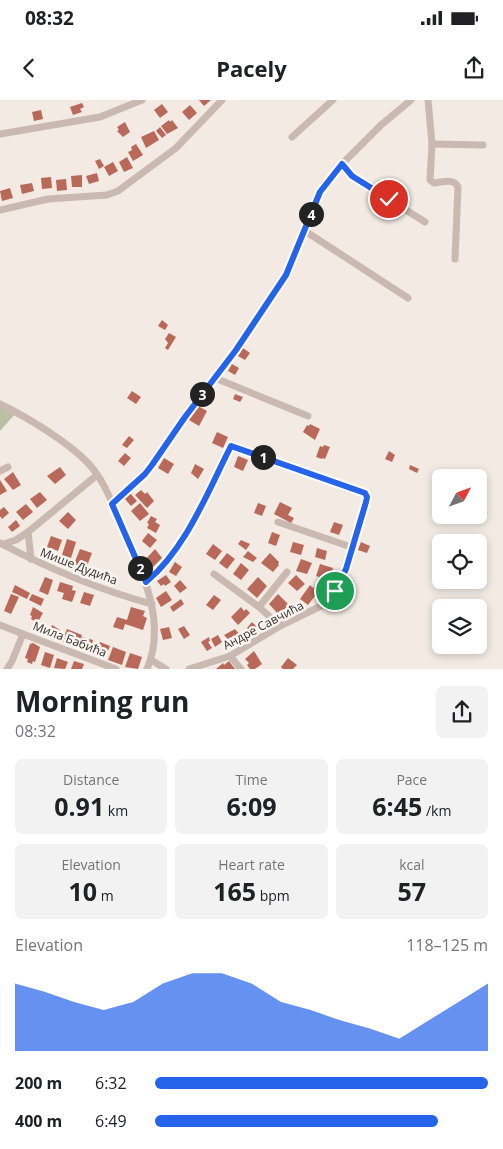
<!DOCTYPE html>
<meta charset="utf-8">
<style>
:root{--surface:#fff;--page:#f2f2f2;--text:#202124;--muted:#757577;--accent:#2563eb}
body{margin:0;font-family:"Open Sans",sans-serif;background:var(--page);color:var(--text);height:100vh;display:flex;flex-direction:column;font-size:19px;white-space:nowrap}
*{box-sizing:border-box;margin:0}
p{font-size:16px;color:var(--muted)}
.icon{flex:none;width:28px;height:28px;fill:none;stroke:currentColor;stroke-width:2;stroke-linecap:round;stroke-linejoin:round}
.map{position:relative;height:569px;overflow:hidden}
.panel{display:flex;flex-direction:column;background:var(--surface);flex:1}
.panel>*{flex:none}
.needle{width:32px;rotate:49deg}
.fabs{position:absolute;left:432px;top:369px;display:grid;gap:10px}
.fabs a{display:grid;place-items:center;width:55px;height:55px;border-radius:8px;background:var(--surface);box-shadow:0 2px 8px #0003;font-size:25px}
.pin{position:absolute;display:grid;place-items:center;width:42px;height:42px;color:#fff;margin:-21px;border:2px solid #fff;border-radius:50%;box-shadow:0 1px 5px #0007}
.km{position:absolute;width:25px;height:25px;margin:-12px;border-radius:50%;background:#222;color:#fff;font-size:14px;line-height:25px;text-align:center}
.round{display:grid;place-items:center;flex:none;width:52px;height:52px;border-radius:8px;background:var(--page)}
.head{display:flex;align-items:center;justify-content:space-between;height:85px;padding:0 15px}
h1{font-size:28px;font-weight:700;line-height:38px}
.metrics{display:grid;grid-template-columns:repeat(3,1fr);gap:8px;height:85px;padding:5px 15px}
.metrics div{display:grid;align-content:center;border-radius:8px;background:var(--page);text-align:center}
.metrics b{font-size:25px;font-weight:700}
.metrics small{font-size:14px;font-weight:400}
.metrics p{font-size:14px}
.chart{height:140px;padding:10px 15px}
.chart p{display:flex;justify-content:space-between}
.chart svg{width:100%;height:90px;margin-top:5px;fill:var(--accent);opacity:.7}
ul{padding:0 15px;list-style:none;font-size:16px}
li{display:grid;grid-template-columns:80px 60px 1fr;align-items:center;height:38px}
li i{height:12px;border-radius:6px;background:var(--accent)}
.status{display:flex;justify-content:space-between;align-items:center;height:35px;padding:0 25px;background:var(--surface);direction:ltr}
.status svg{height:14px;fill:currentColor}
header{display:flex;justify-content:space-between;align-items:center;height:65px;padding:0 15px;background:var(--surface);font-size:22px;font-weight:700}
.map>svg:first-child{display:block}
.green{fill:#b9c0a4}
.building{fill:#b9695a}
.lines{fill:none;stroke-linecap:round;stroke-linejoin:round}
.minor{stroke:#c9b9b0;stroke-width:7}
.route-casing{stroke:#fff;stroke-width:10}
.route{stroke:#2563eb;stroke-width:6}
.labels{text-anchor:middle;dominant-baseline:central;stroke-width:5;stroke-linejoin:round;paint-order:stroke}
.street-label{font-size:12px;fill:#39302d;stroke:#f9f4ef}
</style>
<div class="status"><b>08:32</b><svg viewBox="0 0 49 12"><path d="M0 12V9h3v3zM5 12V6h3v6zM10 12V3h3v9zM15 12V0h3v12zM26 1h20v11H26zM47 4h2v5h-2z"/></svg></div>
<header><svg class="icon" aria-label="back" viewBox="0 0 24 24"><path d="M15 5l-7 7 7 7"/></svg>Pacely<svg class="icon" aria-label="share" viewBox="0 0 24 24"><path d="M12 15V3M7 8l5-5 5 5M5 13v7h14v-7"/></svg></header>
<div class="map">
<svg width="503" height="569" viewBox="0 0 503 569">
<rect width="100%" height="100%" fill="#f2eae3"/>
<polygon class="green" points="0,304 17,312 0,331"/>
<g class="building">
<polygon points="199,0 211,0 204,6"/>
<polygon points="82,3 84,7 80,9 82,12 73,15 70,7"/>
<polygon points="162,4 168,12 160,18 154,10"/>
<polygon points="190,5 197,13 189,20 182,12"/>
<polygon points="41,10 43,19 34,21 32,12"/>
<polygon points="169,20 170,22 172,20 178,28 167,34 161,26"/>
<polygon points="125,22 130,32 123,37 117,31 119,30 117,27"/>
<polygon points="160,27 166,35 162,38 156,31"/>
<polygon points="154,31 159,40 146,48 141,37"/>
<polygon points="136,44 143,55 133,61 128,52 132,50 131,47"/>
<polygon points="127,57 133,68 124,72 119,62"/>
<polygon points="100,59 104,66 99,69 95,61"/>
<polygon points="113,62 118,71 109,76 104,67"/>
<polygon points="97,73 99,81 89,84 86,76"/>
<polygon points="82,75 82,87 72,87 71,76"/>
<polygon points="51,77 52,88 42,89 41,78"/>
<polygon points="66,79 67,90 57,91 56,80"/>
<polygon points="32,83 34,91 22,94 20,85"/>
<polygon points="10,88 13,98 2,101 0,91"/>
<polygon points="162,220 168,225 165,230 158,226"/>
<polygon points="169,233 176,237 168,250 165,248 168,243 165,239"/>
<polygon points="243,248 250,253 245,260 238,256"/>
<polygon points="232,264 239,268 235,275 228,271"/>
<polygon points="132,291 141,297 136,304 127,298"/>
<polygon points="235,294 243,297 240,302 233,299"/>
<polygon points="198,306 207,311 199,326 189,320"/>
<polygon points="310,324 320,329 315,340 303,332 307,325 309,326"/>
<polygon points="217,332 228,337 223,348 212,343"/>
<polygon points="129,336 134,340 127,348 122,345"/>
<polygon points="324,345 330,347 325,359 322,358 322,359 316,357 320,346 323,347"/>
<polygon points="389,351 395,355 392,362 385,359"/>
<polygon points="125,353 131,358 124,366 118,361"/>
<polygon points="238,356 248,360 243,371 234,367"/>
<polygon points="164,358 174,364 168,374 158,368"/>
<polygon points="195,364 204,369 198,379 191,373"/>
<polygon points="410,365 419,369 417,373 409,369"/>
<polygon points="60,367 66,375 55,384 47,376"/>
<polygon points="13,372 21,385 13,390 4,379"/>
<polygon points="0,380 7,391 0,395"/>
<polygon points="141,390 145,394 147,392 154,401 147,408 135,395"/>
<polygon points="40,392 47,400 37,408 30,399"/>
<polygon points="130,393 137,401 131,406 124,398"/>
<polygon points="280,402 292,408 288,415 294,418 291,423 274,414"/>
<polygon points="140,403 149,414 140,421 131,411"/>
<polygon points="258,403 266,406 262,416 254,413"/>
<polygon points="26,404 33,412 23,420 16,412"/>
<polygon points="4,407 9,413 2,419 0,416 0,410"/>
<polygon points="68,412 76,420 68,429 59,421"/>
<polygon points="151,416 157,419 155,422 160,425 156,433 147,428 149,424 147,423"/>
<polygon points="16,420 20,426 12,432 8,427"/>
<polygon points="334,422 343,425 339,435 330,432"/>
<polygon points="272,432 280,435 276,446 268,443"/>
<polygon points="148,433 157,440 150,448 142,441"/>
<polygon points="51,436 62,440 58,451 47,447"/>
<polygon points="67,439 76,442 71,458 62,455"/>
<polygon points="241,440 250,444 246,450 238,444"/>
<polygon points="293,442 304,445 301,455 290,452"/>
<polygon points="361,442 370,446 367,453 358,450"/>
<polygon points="213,444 222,451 215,460 206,454"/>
<polygon points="317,448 327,451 325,460 315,457"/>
<polygon points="80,449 92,453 87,466 85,465 84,468 74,464"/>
<polygon points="155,449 162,458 153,467 145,460"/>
<polygon points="248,451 257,458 253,462 243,457"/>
<polygon points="227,453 235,459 227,469 219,463"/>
<polygon points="270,453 279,462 278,464 279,465 273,472 261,463"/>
<polygon points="301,459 312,463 307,474 296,471"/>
<polygon points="175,462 182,467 176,476 169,472"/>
<polygon points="241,463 249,470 241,480 233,474"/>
<polygon points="320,464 333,468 329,480 316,476"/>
<polygon points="166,475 171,482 165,486 164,484 161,486 157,481"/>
<polygon points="296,475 305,484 297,491 288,483"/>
<polygon points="45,477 53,480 48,495 39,491"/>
<polygon points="258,477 267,486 257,498 247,489"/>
<polygon points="180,480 187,488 180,493 174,486"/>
<polygon points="60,482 73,486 72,490 76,491 72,502 62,499 64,493 57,491"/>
<polygon points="316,484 321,488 308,505 300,499 310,485 313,488"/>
<polygon points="15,485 30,493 27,499 12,492"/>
<polygon points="166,491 172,500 161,507 156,498"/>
<polygon points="84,492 94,495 90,506 80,503"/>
<polygon points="11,494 19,497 11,514 4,511"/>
<polygon points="32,494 44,499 41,506 29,500"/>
<polygon points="278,494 289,505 279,515 269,504"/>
<polygon points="214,495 221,500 213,510 206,505"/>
<polygon points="181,499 184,504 173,512 170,507"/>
<polygon points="33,507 43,513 39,520 38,519 36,522 31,519 32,516 30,515"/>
<polygon points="131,507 145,511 143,516 147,518 143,530 125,524 123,530 113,527 117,517 127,520"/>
<polygon points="241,507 244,511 246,509 250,513 238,525 231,517"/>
<polygon points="252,522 257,527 251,532 247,528"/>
<polygon points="52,525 60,530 54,540 47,536"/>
<polygon points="184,526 190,535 184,539 178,529"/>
<polygon points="169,527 172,538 163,540 160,529"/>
<polygon points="67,529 82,535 77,548 62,542"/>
<polygon points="235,529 241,536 232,544 224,535"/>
<polygon points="218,535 222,542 215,547 211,539"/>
<polygon points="82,537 93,540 90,552 79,549"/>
<polygon points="209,537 210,541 208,542 212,548 207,551 201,542"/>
<polygon points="100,542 110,546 105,558 96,555"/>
<polygon points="33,543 40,547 35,562 33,561 32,564 27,562 28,559 25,558 30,544"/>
<polygon points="113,547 126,552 122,565 108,560"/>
<polygon points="254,551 262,564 255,569 250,569 247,565 249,563 245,559"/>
<polygon points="45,552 54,555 50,568 41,565"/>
<polygon points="130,553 142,557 138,569 125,567"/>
<polygon points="57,558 68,562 65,569 54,568"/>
<polygon points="288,558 297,565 293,569 283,569 281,567"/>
<polygon points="74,561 84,564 82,569 71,569"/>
<polygon points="229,561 235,569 216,569 223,563 224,565"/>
</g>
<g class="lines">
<g class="minor">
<path d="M 428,0 L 432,44 L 430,80 L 434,83 C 443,82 454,78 458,87 L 455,159"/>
<polyline points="0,34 100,17 142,0"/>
<polyline points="292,37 333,0"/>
<polyline points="432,44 483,45"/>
<polyline points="342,64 352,76 425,122"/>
<polyline points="0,110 48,99 107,95 118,91 176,48 222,0"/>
<polyline points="305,131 408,198"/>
<polyline points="215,278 308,316"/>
<path d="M 0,304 C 27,317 68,342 88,363 C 104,380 112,403 121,423 C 140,468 168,520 147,569"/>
<polyline points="0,371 8,367"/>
<polyline points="112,403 152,365 185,317 236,250 286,175 320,91 342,64 381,25 411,0"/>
<polyline points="28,432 31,459"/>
<path d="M 0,443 C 48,468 100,490 152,504"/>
<polyline points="3,444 16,440 28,432 97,375"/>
<polyline points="214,474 259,507 280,526"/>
<path d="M 147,483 C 186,449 208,391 231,346 L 365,393 L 367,397 L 366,402 L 351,447"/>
<polyline points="259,507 287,472"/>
<polyline points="0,525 23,534"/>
<polyline points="230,556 241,569"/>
<polyline points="151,560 166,569"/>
<polyline points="7,569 12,561 23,534 116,569"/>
<polyline points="189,569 230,556 280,526 321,506 330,497 339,485 346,469 351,447 278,422"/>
</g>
</g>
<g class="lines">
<defs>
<path id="route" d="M 335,491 L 346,469 L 366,402 L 367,397 L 365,393 L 231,346 C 208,391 186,449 146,482 L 112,404 L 145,374 L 152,365 L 185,317 L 236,250 L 286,175 L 320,92 L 342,64 L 352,76 L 389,99"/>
</defs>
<use href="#route" class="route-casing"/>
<use href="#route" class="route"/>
</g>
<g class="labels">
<g class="street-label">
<text transform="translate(79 466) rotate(21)">Мише Дудића</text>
<text transform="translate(263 525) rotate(-28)">Андре Савчића</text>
<text transform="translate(70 539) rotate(21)">Мила Бабића</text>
</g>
</g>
</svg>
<div class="fabs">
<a><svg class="needle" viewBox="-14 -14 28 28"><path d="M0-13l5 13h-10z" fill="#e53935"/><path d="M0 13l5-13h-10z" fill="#757577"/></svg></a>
<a><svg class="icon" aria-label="locate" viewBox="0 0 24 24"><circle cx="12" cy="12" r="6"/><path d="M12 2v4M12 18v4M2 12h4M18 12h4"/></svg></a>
<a><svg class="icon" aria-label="layers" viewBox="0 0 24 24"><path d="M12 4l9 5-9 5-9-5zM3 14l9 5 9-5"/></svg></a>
</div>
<div class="pin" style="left:335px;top:491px;background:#1e9e55"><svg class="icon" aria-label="arrive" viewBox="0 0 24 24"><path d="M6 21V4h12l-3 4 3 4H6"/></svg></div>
<div class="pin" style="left:389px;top:99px;background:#d93025"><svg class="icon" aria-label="check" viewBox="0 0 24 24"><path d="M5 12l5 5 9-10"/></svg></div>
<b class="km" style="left:263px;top:357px">1</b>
<b class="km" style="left:140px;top:468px">2</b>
<b class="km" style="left:202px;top:294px">3</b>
<b class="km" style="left:311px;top:114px">4</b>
</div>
<section class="panel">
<div class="head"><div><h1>Morning run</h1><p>08:32</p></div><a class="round"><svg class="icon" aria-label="share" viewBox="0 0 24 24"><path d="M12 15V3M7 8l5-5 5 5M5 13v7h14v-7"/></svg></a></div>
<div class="metrics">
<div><p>Distance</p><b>0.91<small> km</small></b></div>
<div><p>Time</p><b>6:09</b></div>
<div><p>Pace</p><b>6:45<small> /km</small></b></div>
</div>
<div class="metrics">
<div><p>Elevation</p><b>10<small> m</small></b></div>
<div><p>Heart rate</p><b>165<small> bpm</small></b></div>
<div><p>kcal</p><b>57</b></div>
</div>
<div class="chart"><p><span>Elevation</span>118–125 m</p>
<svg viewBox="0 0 160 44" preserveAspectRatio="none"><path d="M0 44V11L10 15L20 20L30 24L40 20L50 11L60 6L70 6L80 11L90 20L100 24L110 29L120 33L130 38L140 29L150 20L160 11V44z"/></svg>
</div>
<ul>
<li><b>200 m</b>6:32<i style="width:100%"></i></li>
<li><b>400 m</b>6:49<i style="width:85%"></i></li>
</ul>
</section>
